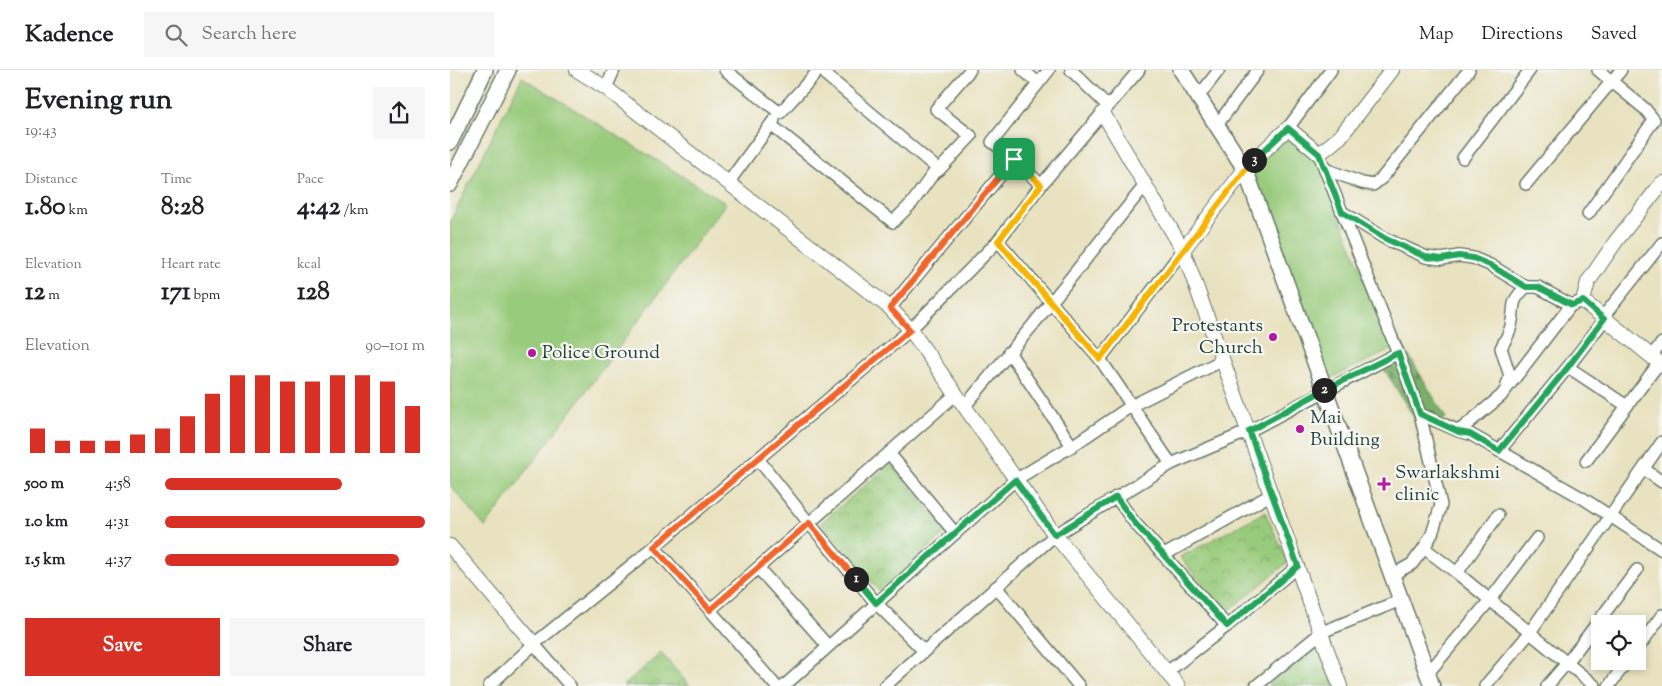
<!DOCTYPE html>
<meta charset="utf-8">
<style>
:root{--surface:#fff;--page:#f6f6f6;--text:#202124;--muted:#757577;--line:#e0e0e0;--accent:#d93025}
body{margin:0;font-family:"Sorts Mill Goudy",serif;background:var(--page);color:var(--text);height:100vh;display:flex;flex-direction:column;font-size:19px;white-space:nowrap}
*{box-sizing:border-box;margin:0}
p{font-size:16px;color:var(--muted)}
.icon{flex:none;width:28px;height:28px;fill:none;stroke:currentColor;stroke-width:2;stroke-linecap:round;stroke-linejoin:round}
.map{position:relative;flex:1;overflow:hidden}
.side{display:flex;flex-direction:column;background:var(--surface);width:450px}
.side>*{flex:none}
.fabs{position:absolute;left:1141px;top:545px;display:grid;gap:10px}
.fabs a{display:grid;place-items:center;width:55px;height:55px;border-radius:0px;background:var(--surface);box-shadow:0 2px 8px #0003;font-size:25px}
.pin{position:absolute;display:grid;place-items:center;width:42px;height:42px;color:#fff;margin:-21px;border-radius:10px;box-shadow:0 2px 8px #0006}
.km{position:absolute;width:25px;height:25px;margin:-12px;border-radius:50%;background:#222;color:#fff;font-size:14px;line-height:25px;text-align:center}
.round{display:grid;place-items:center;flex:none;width:52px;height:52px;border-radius:0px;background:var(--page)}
.head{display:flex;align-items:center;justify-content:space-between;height:85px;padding:0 25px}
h1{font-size:28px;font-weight:800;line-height:38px}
.stats{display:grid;grid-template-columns:repeat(3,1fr);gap:8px;height:85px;padding:5px 25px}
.stats div{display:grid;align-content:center}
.stats b{font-size:25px;font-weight:800}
.stats small{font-size:14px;font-weight:400}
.stats p{font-size:14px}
.chart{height:140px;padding:10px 25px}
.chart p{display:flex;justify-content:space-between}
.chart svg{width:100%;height:90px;margin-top:5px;stroke:var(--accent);stroke-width:6}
.button{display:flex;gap:10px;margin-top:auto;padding:10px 25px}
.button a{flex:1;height:58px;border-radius:0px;background:var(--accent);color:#fff;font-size:20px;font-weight:800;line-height:58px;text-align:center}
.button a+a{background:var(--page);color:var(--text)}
ul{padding:0 25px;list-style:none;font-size:16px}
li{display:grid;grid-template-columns:80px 60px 1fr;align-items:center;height:38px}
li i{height:12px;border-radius:6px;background:var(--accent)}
header{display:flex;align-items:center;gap:30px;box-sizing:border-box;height:70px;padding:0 25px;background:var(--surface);border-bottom:1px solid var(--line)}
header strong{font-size:24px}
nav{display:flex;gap:28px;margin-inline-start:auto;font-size:18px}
.search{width:350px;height:45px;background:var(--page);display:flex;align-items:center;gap:12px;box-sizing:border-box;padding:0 18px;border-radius:0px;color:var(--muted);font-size:19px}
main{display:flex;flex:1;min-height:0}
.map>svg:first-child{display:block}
.forest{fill:url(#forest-firs);stroke:#4c7650}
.park{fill:url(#park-crowns);stroke:#5c8458}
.garden{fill:#99cb7b;stroke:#5c8458}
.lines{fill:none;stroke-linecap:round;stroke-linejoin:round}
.minor-casing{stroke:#667765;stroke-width:14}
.tertiary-casing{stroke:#667765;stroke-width:16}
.secondary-casing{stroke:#667765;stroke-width:18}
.minor{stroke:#fff;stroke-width:11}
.tertiary{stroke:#fff;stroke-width:14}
.secondary{stroke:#fff;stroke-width:15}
.split-1-casing{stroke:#fff;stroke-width:10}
.split-2-casing{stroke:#fff;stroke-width:10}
.split-3-casing{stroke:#fff;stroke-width:10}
.split-4-casing{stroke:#fff;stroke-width:10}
.split-1{stroke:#f0652b;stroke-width:6}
.split-2{stroke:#22a559;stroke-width:6}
.split-3{stroke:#22a559;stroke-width:6}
.split-4{stroke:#f5b400;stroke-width:6}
.poi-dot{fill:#b5179e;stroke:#f6f6f2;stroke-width:2}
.labels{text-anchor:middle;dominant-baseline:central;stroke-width:4.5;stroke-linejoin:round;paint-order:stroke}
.poi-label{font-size:19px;fill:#1f3d34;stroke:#f6f6f2;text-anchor:start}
</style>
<header>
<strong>Kadence</strong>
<div class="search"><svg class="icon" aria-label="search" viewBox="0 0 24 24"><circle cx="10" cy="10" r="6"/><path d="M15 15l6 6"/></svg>Search here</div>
<nav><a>Map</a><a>Directions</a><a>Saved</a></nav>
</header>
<main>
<section class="side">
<div class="head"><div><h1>Evening run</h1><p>19:43</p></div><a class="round"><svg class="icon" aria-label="share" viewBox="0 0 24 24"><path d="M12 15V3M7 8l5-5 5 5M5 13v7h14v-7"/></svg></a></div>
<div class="stats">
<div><p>Distance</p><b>1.80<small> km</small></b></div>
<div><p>Time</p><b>8:28</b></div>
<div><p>Pace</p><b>4:42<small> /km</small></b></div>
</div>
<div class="stats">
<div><p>Elevation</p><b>12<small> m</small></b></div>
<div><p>Heart rate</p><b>171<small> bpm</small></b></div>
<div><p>kcal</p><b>128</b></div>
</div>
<div class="chart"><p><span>Elevation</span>90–101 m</p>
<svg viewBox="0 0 160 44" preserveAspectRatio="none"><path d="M5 44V32M15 44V38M25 44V38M35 44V38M45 44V35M55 44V32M65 44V26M75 44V15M85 44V6M95 44V6M105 44V9M115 44V9M125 44V6M135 44V6M145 44V9M155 44V21"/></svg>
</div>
<ul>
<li><b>500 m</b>4:58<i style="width:68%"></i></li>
<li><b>1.0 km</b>4:31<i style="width:100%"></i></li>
<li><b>1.5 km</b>4:37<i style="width:90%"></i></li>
</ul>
<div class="button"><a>Save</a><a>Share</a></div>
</section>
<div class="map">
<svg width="1212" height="616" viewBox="0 0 1212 616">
<defs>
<pattern id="forest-firs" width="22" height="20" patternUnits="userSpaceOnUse" patternTransform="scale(1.25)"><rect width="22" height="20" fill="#7aaf6b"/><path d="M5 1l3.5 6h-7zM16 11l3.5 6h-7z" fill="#639059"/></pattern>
<pattern id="park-crowns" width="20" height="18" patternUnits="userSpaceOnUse" patternTransform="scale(1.25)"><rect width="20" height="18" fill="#99cb7b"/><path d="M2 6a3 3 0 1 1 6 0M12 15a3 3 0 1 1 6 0" fill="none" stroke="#7ca666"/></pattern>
</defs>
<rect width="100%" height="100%" fill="#f6f6f2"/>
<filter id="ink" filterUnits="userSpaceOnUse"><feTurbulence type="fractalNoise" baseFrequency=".02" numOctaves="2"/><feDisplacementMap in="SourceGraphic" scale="10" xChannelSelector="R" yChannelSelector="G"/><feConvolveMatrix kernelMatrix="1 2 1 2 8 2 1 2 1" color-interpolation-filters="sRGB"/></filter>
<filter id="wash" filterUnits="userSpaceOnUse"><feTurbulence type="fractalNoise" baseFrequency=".0096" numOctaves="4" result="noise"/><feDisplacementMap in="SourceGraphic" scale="20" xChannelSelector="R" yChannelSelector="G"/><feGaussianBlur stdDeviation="1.12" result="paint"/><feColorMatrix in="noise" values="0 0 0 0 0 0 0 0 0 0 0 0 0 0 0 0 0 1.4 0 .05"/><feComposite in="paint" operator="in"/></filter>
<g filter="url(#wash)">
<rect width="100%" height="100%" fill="#e9e2c0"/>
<polygon class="forest" points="955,279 996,348 973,362 931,294"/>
<g class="park">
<polygon points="441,393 497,462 430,522 371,453"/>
<polygon points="815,442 838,492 776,543 730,487"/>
<polygon points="870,573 885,616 818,616"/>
<polygon points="211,583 240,616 173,616"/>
</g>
<g class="garden">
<polygon points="72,7 276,133 35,457 0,415 0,152"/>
<polygon points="839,64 866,88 943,279 879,309 801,99"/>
</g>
</g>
<g filter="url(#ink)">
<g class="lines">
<defs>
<g id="minor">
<polyline points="275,0 330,43 369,0"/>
<polyline points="374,0 377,6 489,100"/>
<polyline points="573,0 588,13"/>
<polyline points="621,0 658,36"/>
<polyline points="156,18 164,0"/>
<polyline points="749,26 769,0"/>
<polyline points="321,55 443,152 462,133 483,104 489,100 521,66 486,39 520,0"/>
<polyline points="767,55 808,0"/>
<polyline points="838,58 881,0"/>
<polyline points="1013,88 1080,0"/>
<polyline points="875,99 912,113 923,115 932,108 1019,0"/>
<polyline points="278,113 324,50"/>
<polyline points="1076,114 1171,0"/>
<polyline points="591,115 564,89 542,72 599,0"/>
<polyline points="892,142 936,169 976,187 992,189 1009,186 1023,188 1040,195 1076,217 1088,217 1121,235 1133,231"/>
<polyline points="1138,144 1204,50 1195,39 1148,0"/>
<polyline points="548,171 650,289"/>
<polyline points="440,238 564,89"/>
<polyline points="1153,247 1212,173"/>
<polyline points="559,282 622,376"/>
<polyline points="1201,286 1212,273"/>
<polyline points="1118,297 1177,336"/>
<path d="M 1057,315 L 1060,306 L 1051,278 C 1055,271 1059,264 1061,256 C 1066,236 1058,234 1076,217"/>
<polyline points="514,337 582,256 696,114"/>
<polyline points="970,344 1009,361 1020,364 1134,429 1212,480"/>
<polyline points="1009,361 1051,326 1121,235"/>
<polyline points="1049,381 1118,297 1155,249"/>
<polyline points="439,383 505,463"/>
<polyline points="308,389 359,453 426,533 474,581"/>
<polyline points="1136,391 1209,293"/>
<polyline points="721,394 799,361 948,283 869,84"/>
<polyline points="1194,399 1212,412"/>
<polyline points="666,427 684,452 777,556"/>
<polyline points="204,477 260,540"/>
<polyline points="974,478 1007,503 1145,616"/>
<polyline points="714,485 822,424"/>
<polyline points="308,498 378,576"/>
<polyline points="1007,503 1048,445"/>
<polyline points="942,505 962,494 974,478 982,464 991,435 970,344 948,283"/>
<polyline points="546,517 629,616"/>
<polyline points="84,574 120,616"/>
<polyline points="1188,578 1212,545"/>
<polyline points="717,602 777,556 848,496"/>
<polyline points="978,603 1040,530 1087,468"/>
<polyline points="39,616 84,574 204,477 460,260 548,171 591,115 689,0"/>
<polyline points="326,616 260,540 505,325"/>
<polyline points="334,616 565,410 622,376 681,336 773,290"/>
<polyline points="435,616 605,465 721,394 650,289 733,180"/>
<polyline points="806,616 872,562 951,530"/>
<polyline points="1035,616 1078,565 1212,372"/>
<polyline points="1097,616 1117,593 1187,500"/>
<polyline points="1159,616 1177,591"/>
</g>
<g id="tertiary">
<polyline points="127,0 156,18 440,238 460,259 605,465 728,616"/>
<polyline points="653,43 733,180"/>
<polyline points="1212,113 1166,171 1138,212 1133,231 1212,295"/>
<polyline points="0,476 84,574"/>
<polyline points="890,616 733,180 795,99 838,58 869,84 890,67 942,0"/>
</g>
<g id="secondary">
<polyline points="731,0 795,99 982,616"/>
<polyline points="0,72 35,0"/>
<polyline points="0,114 58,0"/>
</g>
</defs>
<use href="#minor" class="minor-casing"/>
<use href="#tertiary" class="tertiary-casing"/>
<use href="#secondary" class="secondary-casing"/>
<use href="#minor" class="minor"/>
<use href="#tertiary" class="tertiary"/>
<use href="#secondary" class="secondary"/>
</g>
</g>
<g class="lines" filter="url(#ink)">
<defs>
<polyline id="split-1" points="406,509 359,453 260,540 204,477 460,260 440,238 564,89"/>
<polyline id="split-2" points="406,509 426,533 565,410 605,465 666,427 684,452 777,556 848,496 799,361 874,320"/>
<polyline id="split-3" points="804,90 838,58 869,84 892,142 936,169 976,187 992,189 1009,186 1023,188 1040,195 1076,217 1088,217 1122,235 1133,231 1154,249 1118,297 1049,381 1020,364 1009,362 970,344 948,283 874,320"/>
<polyline id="split-4" points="564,89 591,115 548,171 650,289 796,99 804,90"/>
</defs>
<use href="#split-1" class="split-1-casing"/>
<use href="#split-2" class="split-2-casing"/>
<use href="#split-3" class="split-3-casing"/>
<use href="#split-4" class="split-4-casing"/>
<use href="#split-1" class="split-1"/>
<use href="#split-2" class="split-2"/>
<use href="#split-3" class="split-3"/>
<use href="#split-4" class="split-4"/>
</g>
<g class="poi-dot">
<circle cx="823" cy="267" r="5"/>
<circle cx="82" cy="283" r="5"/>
<circle cx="850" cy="359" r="5"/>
<path d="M931.5 406.5h5v5h5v5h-5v5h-5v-5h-5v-5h5z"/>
</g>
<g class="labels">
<g class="poi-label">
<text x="813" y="256" text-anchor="end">Protestants<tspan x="813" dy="22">Church</tspan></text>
<text x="92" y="283">Police Ground</text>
<text x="860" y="348">Mai<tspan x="860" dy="22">Building</tspan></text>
<text x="945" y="403">Swarlakshmi<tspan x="945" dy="22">clinic</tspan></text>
</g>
</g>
</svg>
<div class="fabs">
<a><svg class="icon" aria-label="locate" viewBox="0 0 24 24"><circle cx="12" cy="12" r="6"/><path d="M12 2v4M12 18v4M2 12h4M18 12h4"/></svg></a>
</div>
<div class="pin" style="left:564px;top:89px;background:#1e9e55"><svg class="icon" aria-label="arrive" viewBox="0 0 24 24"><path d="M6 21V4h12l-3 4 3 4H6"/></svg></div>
<b class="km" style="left:406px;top:509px">1</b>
<b class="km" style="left:874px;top:320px">2</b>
<b class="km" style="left:804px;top:90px">3</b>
</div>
</main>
